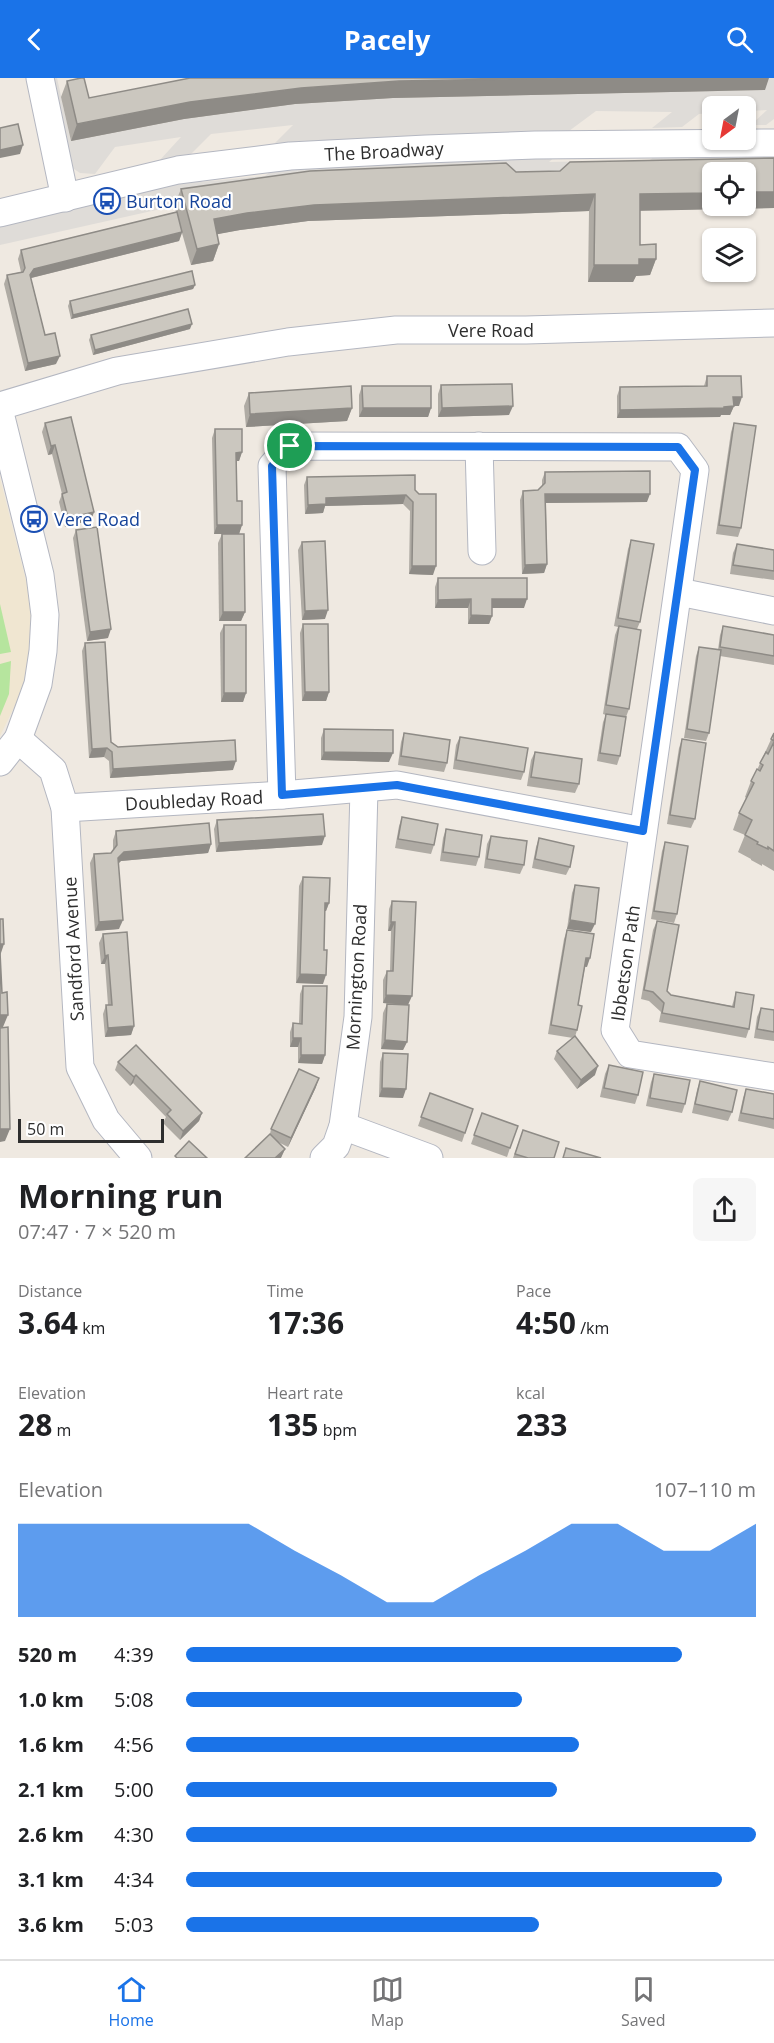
<!DOCTYPE html>
<meta charset="utf-8">
<style>
:root{--surface:#fff;--page:#f6f6f6;--text:#202124;--muted:#757577;--line:#e0e0e0;--accent:#1a73e8}
body{margin:0;font-family:"Open Sans",sans-serif;background:var(--page);color:var(--text);height:100vh;display:flex;flex-direction:column;font-size:22px;white-space:nowrap}
*{box-sizing:border-box;margin:0}
p{font-size:20px;color:var(--muted)}
.icon{flex:none;width:33px;height:33px;fill:none;stroke:currentColor;stroke-width:2;stroke-linecap:round;stroke-linejoin:round}
.map{position:relative;height:1080px;overflow:hidden}
.panel{display:flex;flex-direction:column;background:var(--surface);flex:1}
.panel>*{flex:none}
.needle{width:39px;rotate:212deg}
.tools{position:absolute;left:702px;top:18px;display:grid;gap:12px}
.tools a{display:grid;place-items:center;width:54px;height:54px;border-radius:9px;background:var(--surface);box-shadow:0 2px 4px #0004;font-size:30px}
.scale{position:absolute;left:18px;bottom:15px;width:146px;box-sizing:border-box;padding-left:6px;border:3px solid #2e2e2e;border-top:0;font-size:16px;line-height:21px;white-space:nowrap;color:#2e2e2e;-webkit-text-stroke:4px #fff;paint-order:stroke}
.pin{position:absolute;display:grid;place-items:center;width:51px;height:51px;color:#fff;margin:-26px;border:3px solid #fff;border-radius:50%;box-shadow:0 2px 6px #0007}
.round{display:grid;place-items:center;flex:none;width:63px;height:63px;border-radius:9px;background:var(--page)}
.overview{display:flex;align-items:center;justify-content:space-between;height:102px;padding:0 18px}
h1{font-size:33px;font-weight:700;line-height:45px}
.stats{display:grid;grid-template-columns:repeat(3,1fr);gap:9px;height:102px;padding:6px 18px}
.stats div{display:grid;align-content:center}
.stats b{font-size:30px;font-weight:700}
.stats small{font-size:16px;font-weight:400}
.stats p{font-size:16px}
.chart{height:168px;padding:12px 18px}
.chart p{display:flex;justify-content:space-between}
.chart svg{width:100%;height:108px;margin-top:6px;fill:var(--accent);opacity:.7}
ul{padding:0 18px;list-style:none;font-size:20px}
li{display:grid;grid-template-columns:96px 72px 1fr;align-items:center;height:45px}
li i{height:15px;border-radius:8px;background:var(--accent)}
header{display:flex;justify-content:space-between;align-items:center;height:78px;padding:0 18px;background:var(--accent);color:#fff;font-size:27px;font-weight:700}
.dock{display:flex;justify-content:space-around;align-items:center;height:84px;border-top:2px solid var(--line);background:var(--surface);font-size:16px;color:var(--muted)}
.dock a{display:grid;justify-items:center;gap:3px}
.dock .on{color:var(--accent)}
.map>svg:first-child{display:block}
.education{fill:#f0e6d1}
.green{fill:#b6e59e}
.plaza{fill:#dfdcd8}
.lines{fill:none;stroke-linecap:round;stroke-linejoin:round}
.minor-casing{stroke:#b4b7c1;stroke-width:29}
.minor{stroke:#fff;stroke-width:27}
.wall{fill:#afaba4}
.shaded-wall{fill:#8e8b86}
.building{fill:#cbc7bf;stroke:#8e8b86;stroke-width:1.5}
.route-casing{stroke:#fff;stroke-width:12}
.route{stroke:#1a73e8;stroke-width:8}
.labels{text-anchor:middle;dominant-baseline:central;stroke-width:4.5;stroke-linejoin:round;paint-order:stroke}
.street-label{font-size:18px;fill:#2e2e2e;stroke:#fff}
.transit-label{font-size:18px;fill:#164399;stroke:#fff;text-anchor:start}
</style>
<header><svg class="icon" aria-label="back" viewBox="0 0 24 24"><path d="M15 5l-7 7 7 7"/></svg>Pacely<svg class="icon" aria-label="search" viewBox="0 0 24 24"><circle cx="10" cy="10" r="6"/><path d="M15 15l6 6"/></svg></header>
<div class="map">
<svg width="774" height="1080" viewBox="0 0 774 1080">
<rect width="100%" height="100%" fill="#efe9e1"/>
<polygon class="education" points="0,400 33,530 30,597 0,658"/>
<g class="green">
<polygon points="0,526 11,574 0,576"/>
<polygon points="11,583 9,616 0,638 0,586"/>
</g>
<g class="plaza">
<polygon points="47,0 57,0 71,63 184,41 295,26 393,20 764,12 765,0 774,0 774,41 766,47 751,47 767,32 746,33 746,28 712,28 712,35 699,36 682,49 652,50 672,34 596,33 569,53 424,57 275,65 293,47 211,56 190,77 159,83 181,59 115,69 95,96 80,95 68,87"/>
<polygon points="670,66 774,77 774,97 712,94 304,110 174,128 0,167 0,149 150,113 214,88 201,104 265,98 290,78 569,67 549,84 650,82"/>
</g>
<g class="lines">
<defs>
<g id="minor">
<polyline points="40,0 65,120"/>
<polyline points="0,135 178,92 290,78 426,71 535,67 774,65"/>
<polyline points="0,328 117,293 288,264 396,252 526,252 774,245"/>
<polyline points="0,335 40,497 45,537 43,573 38,606 18,661 0,684"/>
<polyline points="479,368 482,473"/>
<polyline points="679,514 774,533"/>
<polyline points="18,661 53,692 65,730 80,989 106,1042 138,1080"/>
<polyline points="282,717 272,388 290,368 678,369 695,392 615,952 630,976 774,999"/>
<polyline points="65,730 282,717 397,707 643,753"/>
<polyline points="343,1048 429,1080"/>
<polyline points="324,1080 336,1068 343,1048 358,939 364,711"/>
</g>
</defs>
<use href="#minor" class="minor-casing"/>
<use href="#minor" class="minor"/>
</g>
<g class="wall">
<polygon points="67,3 89,20 765,12 393,20 295,26 184,41 71,63 61,19"/>
<polygon points="774,80 774,130 640,132 640,167 656,181 650,197 636,198 633,204 588,204 589,133 308,143 240,152 217,156 219,166 213,183 191,187 182,155 179,163 31,200 45,257 56,286 25,293 4,206 7,197 21,194 18,181 21,172 176,134 174,128 181,111 560,93"/>
<polygon points="195,207 193,211 71,241 68,228 70,223"/>
<polygon points="190,251 93,277 89,262 91,257"/>
<polygon points="707,298 739,328 734,328 730,337 721,337 720,339 617,340 617,318 620,309 704,308"/>
<polygon points="441,307 509,337 438,339 438,316"/>
<polygon points="362,308 431,330 428,339 359,339 359,317"/>
<polygon points="249,315 352,330 347,343 246,349 244,328"/>
<polygon points="45,345 94,434 91,442 65,449 59,424 62,416 52,376 48,377 42,354"/>
<polygon points="734,345 741,450 738,459 716,456 731,354"/>
<polygon points="215,351 242,374 239,383 237,383 237,423 242,447 239,456 214,456 212,360"/>
<polygon points="545,394 647,424 546,425 547,486 544,495 522,496 520,422 523,413 538,412 542,409 542,402"/>
<polygon points="307,399 415,412 433,497 409,496 410,433 403,426 325,428 323,435 305,436 304,407"/>
<polygon points="76,452 108,560 87,563 73,460"/>
<polygon points="222,456 245,534 241,543 219,543 218,465"/>
<polygon points="631,462 640,544 637,551 629,631 626,639 620,678 617,687 597,683 603,644 606,637 603,636 615,557 618,549 614,548 628,471"/>
<polygon points="302,464 325,541 302,542 298,472"/>
<polygon points="737,466 774,472 774,502 730,496 733,475"/>
<polygon points="438,500 524,530 492,530 492,538 489,546 468,546 468,530 435,530 435,509"/>
<polygon points="303,546 329,614 326,623 302,623 300,555"/>
<polygon points="224,547 246,615 243,624 221,624 220,555"/>
<polygon points="723,548 774,557 774,587 720,578 709,655 706,663 684,660 696,578 699,569 718,572 720,557"/>
<polygon points="85,565 111,664 118,669 233,692 110,700 109,683 104,679 89,680 82,573"/>
<polygon points="324,651 389,684 321,682 321,660"/>
<polygon points="404,655 447,685 444,694 398,687 401,664"/>
<polygon points="774,655 774,793 762,786 762,788 751,782 751,781 738,774 745,757 733,752 739,735 746,720 745,719 751,703 757,692"/>
<polygon points="460,659 524,694 521,702 453,691 456,667"/>
<polygon points="682,661 695,741 691,750 667,746 679,670"/>
<polygon points="535,674 579,706 575,715 527,708 531,682"/>
<polygon points="402,739 434,767 431,776 395,770 399,748"/>
<polygon points="217,742 322,767 216,774 214,751"/>
<polygon points="446,751 479,779 476,788 440,783 443,760"/>
<polygon points="116,753 211,766 208,775 121,783 118,785 119,851 95,853 90,785 94,776 111,775 113,772 113,762"/>
<polygon points="491,758 524,787 520,796 484,790 487,766"/>
<polygon points="539,760 570,789 566,797 532,790 536,769"/>
<polygon points="665,764 677,836 674,845 651,841 662,773"/>
<polygon points="303,799 329,825 326,833 325,833 323,906 296,905 299,808"/>
<polygon points="575,807 591,854 567,851 572,815"/>
<polygon points="392,823 408,927 383,925 383,902 387,893 390,893 391,853 388,853 389,831"/>
<polygon points="657,843 667,913 671,917 732,928 736,914 749,951 746,960 659,944 661,934 649,923 641,921 653,852"/>
<polygon points="567,852 587,889 585,889 578,927 577,952 575,959 595,997 577,1011 554,981 557,973 573,960 548,956 564,861"/>
<polygon points="103,856 134,948 131,957 105,959 103,936 106,927 108,927 105,886 101,886 99,865"/>
<polygon points="303,908 325,977 322,986 298,985 298,969 290,969 290,954 293,945 299,945 300,916"/>
<polygon points="387,926 407,964 403,972 381,971 383,935"/>
<polygon points="761,930 774,932 774,963 754,960 757,939"/>
<polygon points="383,975 403,1020 379,1019 380,984"/>
<polygon points="118,984 202,1035 199,1043 180,1062 163,1045 166,1039 133,1005 130,1008 115,992"/>
<polygon points="609,987 638,1017 635,1026 600,1019 605,996"/>
<polygon points="654,996 685,1026 682,1035 646,1028 651,1004"/>
<polygon points="700,1003 732,1034 728,1043 692,1035 697,1012"/>
<polygon points="316,1009 288,1069 278,1064 285,1071 281,1079 245,1080 270,1056 271,1051"/>
<polygon points="746,1011 774,1016 774,1051 738,1043 743,1020"/>
<polygon points="430,1015 473,1031 462,1064 418,1048"/>
<polygon points="482,1035 510,1070 507,1079 471,1066"/>
<polygon points="523,1052 554,1080 513,1080"/>
</g>
<g class="shaded-wall">
<polygon points="558,0 769,0 765,12 393,20 295,26 184,41 71,63 77,46 190,24 301,10 399,3"/>
<polygon points="23,67 20,76 0,80 0,72"/>
<polygon points="746,114 774,114 774,130 634,133 640,116 712,115 712,128 746,128"/>
<polygon points="595,116 589,133 308,143 240,152 208,158 214,141 247,135 314,127"/>
<polygon points="182,154 179,163 31,200 30,197 34,191"/>
<polygon points="219,166 213,183 191,187 197,171"/>
<polygon points="639,181 656,181 650,197 636,198 633,204 588,204 594,187"/>
<polygon points="195,207 193,211 71,241 73,237"/>
<polygon points="192,246 190,251 93,277 95,272"/>
<polygon points="60,278 56,286 25,293 28,285"/>
<polygon points="733,319 742,319 739,328 730,328"/>
<polygon points="513,328 509,337 438,339 442,330"/>
<polygon points="734,328 730,337 721,337 720,339 617,340 620,332"/>
<polygon points="352,330 347,343 246,349 250,336"/>
<polygon points="363,330 431,330 428,339 359,339"/>
<polygon points="55,367 52,376 48,377 51,368"/>
<polygon points="242,374 239,383 233,383 236,375"/>
<polygon points="545,416 650,416 647,424 542,425"/>
<polygon points="406,417 403,426 325,428 323,435 305,436 308,427 326,420"/>
<polygon points="94,434 91,442 65,449 68,440"/>
<polygon points="217,447 242,447 239,456 214,456"/>
<polygon points="547,486 544,495 522,496 525,487"/>
<polygon points="412,488 436,488 433,497 409,496"/>
<polygon points="471,521 468,530 435,530 438,522"/>
<polygon points="492,521 527,521 524,530 489,530"/>
<polygon points="328,532 325,541 302,542 305,533"/>
<polygon points="223,534 245,534 241,543 219,543"/>
<polygon points="471,537 492,538 489,546 468,546"/>
<polygon points="111,551 108,560 87,563 90,554"/>
<polygon points="305,614 329,614 326,623 302,623"/>
<polygon points="224,615 246,615 243,624 221,624"/>
<polygon points="107,670 104,679 89,680 92,671"/>
<polygon points="324,674 393,675 389,684 321,682"/>
<polygon points="236,683 233,692 110,700 113,691"/>
<polygon points="325,758 322,767 216,774 219,765"/>
<polygon points="211,766 208,775 121,783 115,789 118,780 124,774"/>
<polygon points="325,825 329,825 326,833 322,833"/>
<polygon points="123,842 119,851 95,853 99,844"/>
<polygon points="570,842 595,846 591,854 567,851"/>
<polygon points="391,844 395,844 391,853 388,853"/>
<polygon points="0,866 4,866 0,878"/>
<polygon points="108,877 105,886 101,886 105,878"/>
<polygon points="586,880 590,880 587,889 583,888"/>
<polygon points="300,896 326,897 323,906 296,905"/>
<polygon points="386,917 412,918 408,927 383,925"/>
<polygon points="0,937 8,937 3,949 0,950"/>
<polygon points="134,948 131,957 105,959 108,950"/>
<polygon points="293,960 301,960 298,969 290,969"/>
<polygon points="385,962 407,964 403,972 381,971"/>
<polygon points="301,977 325,977 322,986 298,985"/>
<polygon points="598,988 595,997 577,1011 581,1002"/>
<polygon points="136,997 133,1005 130,1008 134,999"/>
<polygon points="319,1000 316,1009 288,1069 291,1060"/>
<polygon points="382,1010 406,1011 403,1020 379,1019"/>
<polygon points="202,1035 199,1043 180,1062 183,1053"/>
<polygon points="0,1051 10,1051 5,1063 0,1064"/>
<polygon points="285,1071 281,1080 275,1080"/>
</g>
<g class="building">
<polygon points="81,0 84,0 89,20 190,0 558,0 399,3 301,10 190,24 77,46 67,3"/>
<polygon points="18,46 23,67 0,72 0,50"/>
<polygon points="774,80 774,114 746,114 746,94 712,94 712,115 640,116 640,167 656,166 656,181 639,181 639,187 594,187 595,116 314,127 247,135 214,141 219,166 197,171 181,111 310,93 506,85 516,94 560,93 570,84"/>
<polygon points="177,134 182,154 34,191 30,197 45,257 55,255 60,278 28,285 7,197 23,194 25,190 21,172"/>
<polygon points="192,193 195,207 73,237 70,223"/>
<polygon points="188,231 192,246 95,272 91,257"/>
<polygon points="707,298 741,298 742,319 733,319 734,328 724,329 724,330 620,332 620,309 707,308"/>
<polygon points="512,306 513,328 442,330 441,307"/>
<polygon points="351,308 352,330 250,336 249,315"/>
<polygon points="362,308 431,308 431,330 363,330"/>
<polygon points="71,339 94,434 68,440 62,416 67,414 55,367 51,368 45,345"/>
<polygon points="734,345 756,348 741,450 719,447"/>
<polygon points="215,351 242,351 242,374 236,375 237,423 242,423 242,447 217,447"/>
<polygon points="650,393 650,416 545,416 547,486 525,487 523,413 538,412 545,405 545,394"/>
<polygon points="415,397 415,412 419,416 436,416 436,488 412,488 413,424 406,417 326,420 326,426 308,427 307,399"/>
<polygon points="97,449 111,551 90,554 76,452"/>
<polygon points="222,456 244,456 245,534 223,534"/>
<polygon points="631,462 654,466 640,544 618,540"/>
<polygon points="325,463 328,532 305,533 302,464"/>
<polygon points="737,466 774,472 774,493 733,487"/>
<polygon points="438,500 527,500 527,521 492,521 492,538 471,537 471,521 438,522"/>
<polygon points="303,546 328,546 329,614 305,614"/>
<rect x="224" y="547" width="22" height="68"/>
<polygon points="619,548 641,552 629,631 606,627"/>
<polygon points="723,548 774,557 774,578 720,569"/>
<polygon points="105,564 111,664 118,669 235,662 236,683 113,691 112,674 107,670 92,671 85,565"/>
<polygon points="699,569 721,572 709,655 687,651"/>
<polygon points="606,636 626,639 620,678 600,675"/>
<polygon points="324,651 393,652 393,675 324,674"/>
<polygon points="404,655 450,662 447,685 401,678"/>
<polygon points="774,655 774,663 771,661"/>
<polygon points="460,659 528,670 524,694 456,682"/>
<polygon points="682,661 706,665 695,741 670,737"/>
<polygon points="774,664 774,773 768,769 768,771 757,766 758,764 745,757 752,742 739,735 754,705 751,703 757,691 760,693 763,687 760,685 766,674 768,676"/>
<polygon points="535,674 582,681 579,706 531,699"/>
<polygon points="323,736 325,758 219,765 217,742"/>
<polygon points="402,739 438,746 434,767 398,761"/>
<polygon points="209,745 211,766 124,774 118,780 123,842 99,844 94,776 111,775 117,767 116,753"/>
<polygon points="446,751 482,757 479,779 443,774"/>
<polygon points="491,758 527,763 524,787 487,781"/>
<polygon points="539,760 574,768 570,789 535,781"/>
<polygon points="665,764 688,768 677,836 654,833"/>
<polygon points="303,799 330,800 329,825 325,825 324,872 327,872 326,897 300,896"/>
<polygon points="575,807 599,810 595,846 570,842"/>
<polygon points="392,823 416,824 412,918 386,917 387,893 393,893 395,844 391,844"/>
<polygon points="0,841 3,841 4,866 0,866"/>
<polygon points="657,843 679,847 667,913 671,917 734,929 736,914 754,917 749,951 662,935 664,925 653,914 644,912"/>
<polygon points="567,852 594,856 590,880 586,880 578,927 582,928 577,952 551,947"/>
<polygon points="127,854 134,948 108,950 106,927 112,927 108,877 105,878 103,856"/>
<polygon points="0,874 2,915 7,914 8,937 0,937"/>
<polygon points="303,908 327,908 325,977 301,977 301,960 293,960 293,945 302,946"/>
<polygon points="387,926 409,927 407,964 385,962"/>
<polygon points="761,930 774,932 774,954 757,951"/>
<polygon points="8,949 10,1051 0,1051 0,950"/>
<polygon points="575,958 598,988 581,1002 557,973"/>
<polygon points="136,967 202,1035 183,1053 167,1036 171,1032 136,997 134,999 118,984"/>
<polygon points="383,975 408,976 406,1011 382,1010"/>
<polygon points="609,987 643,994 638,1017 604,1010"/>
<polygon points="299,991 319,1000 291,1060 271,1051"/>
<polygon points="654,996 690,1002 685,1026 650,1020"/>
<polygon points="700,1003 737,1012 732,1034 695,1026"/>
<polygon points="746,1011 774,1016 774,1041 741,1035"/>
<polygon points="430,1015 473,1031 465,1055 421,1039"/>
<polygon points="482,1035 518,1048 510,1070 474,1057"/>
<polygon points="523,1052 559,1064 554,1080 528,1080 515,1076"/>
<polygon points="270,1056 285,1071 275,1080 245,1080"/>
<polygon points="189,1063 207,1080 177,1080 175,1078"/>
<polygon points="566,1070 601,1080 563,1080"/>
</g>
<g class="lines">
<defs>
<polygon id="route" points="290,368 678,369 695,392 643,753 397,707 282,717 272,388"/>
</defs>
<use href="#route" class="route-casing"/>
<use href="#route" class="route"/>
</g>
<defs>
<symbol id="bus-ring" viewBox="-11 -11 22 22"><circle r="9.5" fill="#fff" stroke="#1a4fb4" stroke-width="1.5"/><path d="M-5-6H5V4H4V6H2V4H-2V6H-4V4H-5ZM-3.5-4V0h7V-4ZM-3.5 1.2v1.5H-2V1.2ZM2 1.2v1.5H3.5V1.2Z" fill="#1a4fb4"/></symbol>
</defs>
<g fill-rule="evenodd">
<use href="#bus-ring" x="92" y="108" width="30" height="30"/>
<use href="#bus-ring" x="19" y="426" width="30" height="30"/>
</g>
<g class="labels">
<g class="street-label">
<text transform="translate(384 73) rotate(-3)">The Broadway</text>
<text x="491" y="252">Vere Road</text>
<text transform="translate(194 722) rotate(-3)">Doubleday Road</text>
<text transform="translate(73 871) rotate(-93)">Sandford Avenue</text>
<text transform="translate(625 885) rotate(-82)">Ibbetson Path</text>
<text transform="translate(356 899) rotate(-87)">Mornington Road</text>
</g>
<g class="transit-label">
<text x="126" y="123">Burton Road</text>
<text x="54" y="441">Vere Road</text>
</g>
</g>
</svg>
<div class="tools">
<a><svg class="needle" viewBox="-14 -14 28 28"><path d="M0-13l5 13h-10z" fill="#e53935"/><path d="M0 13l5-13h-10z" fill="#757577"/></svg></a>
<a><svg class="icon" aria-label="locate" viewBox="0 0 24 24"><circle cx="12" cy="12" r="6"/><path d="M12 2v4M12 18v4M2 12h4M18 12h4"/></svg></a>
<a><svg class="icon" aria-label="layers" viewBox="0 0 24 24"><path d="M12 4l9 5-9 5-9-5zM3 14l9 5 9-5"/></svg></a>
</div>
<div class="scale">50 m</div>
<div class="pin" style="left:290px;top:368px;background:#1e9e55"><svg class="icon" aria-label="arrive" viewBox="0 0 24 24"><path d="M6 21V4h12l-3 4 3 4H6"/></svg></div>
</div>
<section class="panel">
<div class="overview"><div><h1>Morning run</h1><p>07:47 · 7 × 520 m</p></div><a class="round"><svg class="icon" aria-label="share" viewBox="0 0 24 24"><path d="M12 15V3M7 8l5-5 5 5M5 13v7h14v-7"/></svg></a></div>
<div class="stats">
<div><p>Distance</p><b>3.64<small> km</small></b></div>
<div><p>Time</p><b>17:36</b></div>
<div><p>Pace</p><b>4:50<small> /km</small></b></div>
</div>
<div class="stats">
<div><p>Elevation</p><b>28<small> m</small></b></div>
<div><p>Heart rate</p><b>135<small> bpm</small></b></div>
<div><p>kcal</p><b>233</b></div>
</div>
<div class="chart"><p><span>Elevation</span>107–110 m</p>
<svg viewBox="0 0 160 44" preserveAspectRatio="none"><path d="M0 44V6L10 6L20 6L30 6L40 6L50 6L60 17L70 27L80 38L90 38L100 27L110 17L120 6L130 6L140 17L150 17L160 6V44z"/></svg>
</div>
<ul>
<li><b>520 m</b>4:39<i style="width:87%"></i></li>
<li><b>1.0 km</b>5:08<i style="width:59%"></i></li>
<li><b>1.6 km</b>4:56<i style="width:69%"></i></li>
<li><b>2.1 km</b>5:00<i style="width:65%"></i></li>
<li><b>2.6 km</b>4:30<i style="width:100%"></i></li>
<li><b>3.1 km</b>4:34<i style="width:94%"></i></li>
<li><b>3.6 km</b>5:03<i style="width:62%"></i></li>
</ul>
</section>
<nav class="dock">
<a class="on"><svg class="icon" aria-label="home" viewBox="0 0 24 24"><path d="M3 11l9-7 9 7M6 9v11h12V9"/></svg>Home</a>
<a><svg class="icon" aria-label="map" viewBox="0 0 24 24"><path d="M3 6l6-2 6 2 6-2v14l-6 2-6-2-6 2zM9 4v14M15 6v14"/></svg>Map</a>
<a><svg class="icon" aria-label="saved" viewBox="0 0 24 24"><path d="M7 4h10v16l-5-4-5 4z"/></svg>Saved</a>
</nav>
